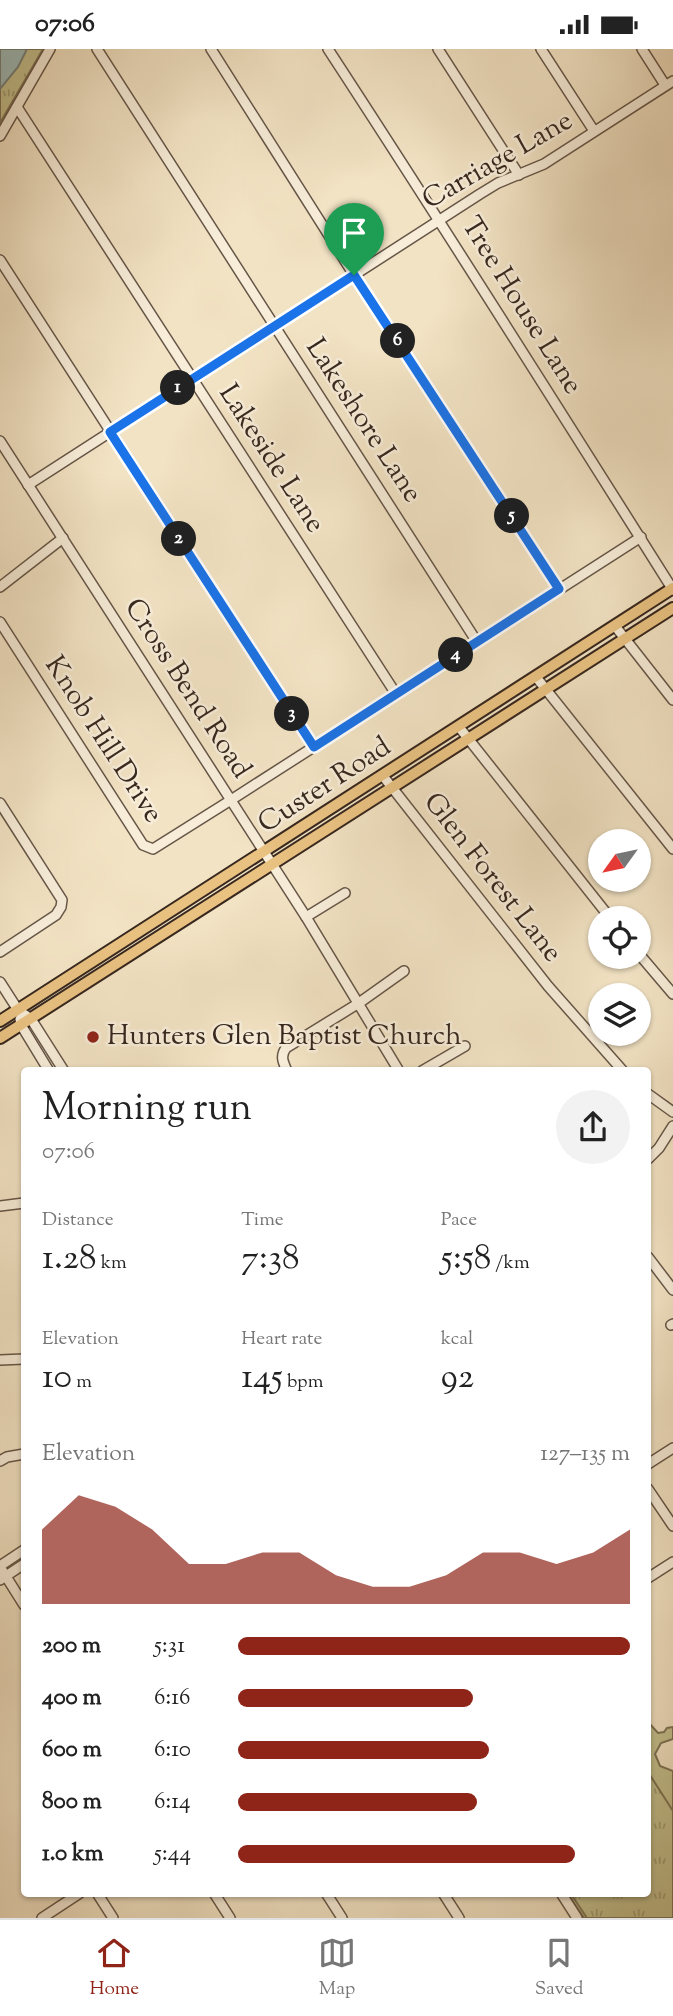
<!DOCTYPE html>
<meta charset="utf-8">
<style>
:root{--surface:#fff;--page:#f2f2f2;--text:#222;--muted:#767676;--line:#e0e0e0;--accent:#8f2418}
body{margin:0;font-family:"Sorts Mill Goudy",serif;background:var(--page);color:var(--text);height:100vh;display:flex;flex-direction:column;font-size:26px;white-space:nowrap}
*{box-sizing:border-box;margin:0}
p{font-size:23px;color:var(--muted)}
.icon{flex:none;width:38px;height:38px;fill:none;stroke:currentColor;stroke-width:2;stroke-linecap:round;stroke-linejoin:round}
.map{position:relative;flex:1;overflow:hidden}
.panel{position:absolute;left:21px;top:1018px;width:630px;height:830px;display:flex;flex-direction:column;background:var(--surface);border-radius:7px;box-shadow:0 2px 5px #0004}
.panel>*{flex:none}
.needle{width:46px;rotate:237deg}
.tools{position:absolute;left:588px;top:780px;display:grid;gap:14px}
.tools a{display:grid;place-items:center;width:63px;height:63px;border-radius:50%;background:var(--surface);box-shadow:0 2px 5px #0004;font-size:35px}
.pin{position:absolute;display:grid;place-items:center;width:60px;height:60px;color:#fff;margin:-72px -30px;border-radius:50% 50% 50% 0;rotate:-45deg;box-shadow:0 0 7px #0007}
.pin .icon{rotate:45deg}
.km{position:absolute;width:35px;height:35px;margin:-18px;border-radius:50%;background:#222;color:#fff;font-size:19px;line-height:35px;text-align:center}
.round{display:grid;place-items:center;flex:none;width:74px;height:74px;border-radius:37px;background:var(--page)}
.head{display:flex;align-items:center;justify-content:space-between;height:119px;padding:0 21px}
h1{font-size:38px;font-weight:600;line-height:52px}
.metrics{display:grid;grid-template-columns:repeat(3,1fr);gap:10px;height:119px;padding:7px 21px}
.metrics div{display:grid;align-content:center}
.metrics b{font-size:35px;font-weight:600}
.metrics small{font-size:19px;font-weight:400}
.metrics p{font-size:19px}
.chart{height:196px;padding:14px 21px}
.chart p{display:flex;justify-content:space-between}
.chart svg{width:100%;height:126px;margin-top:7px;fill:var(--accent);opacity:.7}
ul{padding:0 21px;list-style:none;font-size:23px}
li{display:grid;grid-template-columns:112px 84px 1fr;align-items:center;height:52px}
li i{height:18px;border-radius:9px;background:var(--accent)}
.status{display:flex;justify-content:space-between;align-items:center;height:49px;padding:0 35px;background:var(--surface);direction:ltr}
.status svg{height:19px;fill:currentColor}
.dock{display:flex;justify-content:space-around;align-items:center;height:98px;border-top:2px solid var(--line);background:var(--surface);font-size:19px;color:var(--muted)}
.dock a{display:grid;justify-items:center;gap:4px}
.dock .selected{color:var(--accent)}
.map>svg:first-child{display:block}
.grass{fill:#c3c18f;stroke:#7d7456;stroke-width:2}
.park{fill:url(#park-tufts);stroke:#7d7456;stroke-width:2}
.water{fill:#9dbdbc;stroke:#74817d;stroke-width:2}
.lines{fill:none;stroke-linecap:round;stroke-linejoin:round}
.minor-casing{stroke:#665648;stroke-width:12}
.major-casing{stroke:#37271e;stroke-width:14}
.minor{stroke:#f7edd9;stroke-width:9}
.major{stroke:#e9c282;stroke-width:10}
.route-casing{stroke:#fff;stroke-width:14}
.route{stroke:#1a73e8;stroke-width:9}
.poi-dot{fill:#8f2418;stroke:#f7edd9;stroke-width:2.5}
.labels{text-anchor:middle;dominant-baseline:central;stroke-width:5;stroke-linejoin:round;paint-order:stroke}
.street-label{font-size:28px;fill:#37271e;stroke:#f7edd9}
.poi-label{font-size:28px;fill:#37271e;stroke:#f7edd9;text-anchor:start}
</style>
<div class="status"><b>07:06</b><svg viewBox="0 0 49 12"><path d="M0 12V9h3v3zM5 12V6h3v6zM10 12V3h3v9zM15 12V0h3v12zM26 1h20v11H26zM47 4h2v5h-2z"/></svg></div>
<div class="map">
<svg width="673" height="1869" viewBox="0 0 673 1869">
<defs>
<pattern id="park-tufts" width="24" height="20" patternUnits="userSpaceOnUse" patternTransform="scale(1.75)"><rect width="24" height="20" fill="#c3c18f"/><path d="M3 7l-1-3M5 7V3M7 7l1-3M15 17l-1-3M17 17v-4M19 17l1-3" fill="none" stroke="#9f9d74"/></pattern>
</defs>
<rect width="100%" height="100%" fill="#f2e3c4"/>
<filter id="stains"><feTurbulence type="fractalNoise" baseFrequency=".00286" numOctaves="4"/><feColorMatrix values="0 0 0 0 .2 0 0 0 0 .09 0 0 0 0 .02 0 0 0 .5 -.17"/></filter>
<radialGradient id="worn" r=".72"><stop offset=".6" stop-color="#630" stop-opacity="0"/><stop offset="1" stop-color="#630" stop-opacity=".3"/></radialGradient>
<polygon class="grass" points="648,1673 658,1684 664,1683 667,1679 673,1678 673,1690 661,1694 655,1705 660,1717 673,1722 673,1840 627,1869 584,1869 568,1845 648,1844"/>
<g class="park">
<polygon points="0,0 43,0 0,74"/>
<polygon points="648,1723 673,1762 673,1869 587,1869 571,1845 648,1844"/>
</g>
<polygon class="water" points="0,0 27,0 18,18 0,40"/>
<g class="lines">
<defs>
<g id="minor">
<polyline points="97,0 477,593"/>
<polyline points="211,0 354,226 559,540"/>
<path d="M 328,0 C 445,179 559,360 673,541"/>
<polyline points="438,0 519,126"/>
<polyline points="541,0 594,82"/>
<polyline points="642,0 665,36"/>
<polyline points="17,58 396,645"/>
<polyline points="0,87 50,0"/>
<polyline points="0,211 314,698"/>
<polyline points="0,392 306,868 399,1022"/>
<polyline points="28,436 480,145 498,134 544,115 673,32"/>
<polyline points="0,538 63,489"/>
<polyline points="0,573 143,796 153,800 231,751 641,488"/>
<polyline points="615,577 673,651"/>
<polyline points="536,628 673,800"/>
<polyline points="459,678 611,870"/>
<polyline points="383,727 548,937 623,1022"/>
<polyline points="0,754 62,851 61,858 56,866 0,903"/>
<polyline points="306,868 345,844"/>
<polyline points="639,905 673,945"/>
<polyline points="0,933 18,961 31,970 64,1022"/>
<polyline points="20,970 21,976 49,1022"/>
<path d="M 287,1022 C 283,1013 280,1007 286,999 L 359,954 L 404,922"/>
<polyline points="422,1022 465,997"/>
<polyline points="648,1045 673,1063"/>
<polyline points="648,1110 659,1099 673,1077"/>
<polyline points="0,1157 24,1154"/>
<polyline points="648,1208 673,1241"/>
<polyline points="671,1276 673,1275"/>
<polyline points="0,1311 24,1310"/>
<polyline points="0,1412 7,1408 24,1405"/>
<polyline points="648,1415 673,1399"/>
<polyline points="648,1440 673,1477"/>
<polyline points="0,1517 24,1501"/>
<polyline points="0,1518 24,1556"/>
<polyline points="648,1529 673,1513"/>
<polyline points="0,1531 24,1515"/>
<polyline points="97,1844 113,1869"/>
<polyline points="214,1844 230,1869"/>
<polyline points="326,1844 342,1869"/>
<polyline points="443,1844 459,1869"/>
<polyline points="561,1844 577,1869"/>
<polyline points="42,1869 80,1844"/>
</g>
<g id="major">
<polyline points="0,972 673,539"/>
<polyline points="0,989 673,559"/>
</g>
</defs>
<use href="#minor" class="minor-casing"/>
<use href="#major" class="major-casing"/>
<use href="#minor" class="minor"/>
<use href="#major" class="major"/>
</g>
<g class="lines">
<defs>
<polygon id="route" points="354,226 559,540 314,698 110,383"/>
</defs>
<use href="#route" class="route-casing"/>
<use href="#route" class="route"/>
</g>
<circle class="poi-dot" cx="93" cy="988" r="7"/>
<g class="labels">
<g class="street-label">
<text transform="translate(498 112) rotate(-30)">Carriage Lane</text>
<text transform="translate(521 257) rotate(58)">Tree House Lane</text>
<text transform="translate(363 372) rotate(57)">Lakeshore Lane</text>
<text transform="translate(271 410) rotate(57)">Lakeside Lane</text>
<text transform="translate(187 640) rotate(57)">Cross Bend Road</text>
<text transform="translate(103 691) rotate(57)">Knob Hill Drive</text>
<text transform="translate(325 737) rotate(-33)">Custer Road</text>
<text transform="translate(492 829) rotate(52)">Glen Forest Lane</text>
</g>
<g class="poi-label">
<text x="107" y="988">Hunters Glen Baptist Church</text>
</g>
</g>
<rect width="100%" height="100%" filter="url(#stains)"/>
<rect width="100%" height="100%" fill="url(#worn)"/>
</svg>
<div class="tools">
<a><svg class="needle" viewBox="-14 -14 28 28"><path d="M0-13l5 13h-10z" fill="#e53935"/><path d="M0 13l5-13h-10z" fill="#767676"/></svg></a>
<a><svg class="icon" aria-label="locate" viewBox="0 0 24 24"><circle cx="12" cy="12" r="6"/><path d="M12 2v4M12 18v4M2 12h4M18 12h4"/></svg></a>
<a><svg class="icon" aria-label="layers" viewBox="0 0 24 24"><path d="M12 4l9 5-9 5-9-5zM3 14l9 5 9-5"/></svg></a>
</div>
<div class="pin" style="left:354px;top:226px;background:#1e9e55"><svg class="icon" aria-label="arrive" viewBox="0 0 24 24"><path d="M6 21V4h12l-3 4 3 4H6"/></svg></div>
<b class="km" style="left:178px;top:339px">1</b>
<b class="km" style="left:179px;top:490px">2</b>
<b class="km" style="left:292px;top:665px">3</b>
<b class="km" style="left:456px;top:606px">4</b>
<b class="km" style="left:512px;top:467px">5</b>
<b class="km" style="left:398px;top:292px">6</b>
<section class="panel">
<div class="head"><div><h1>Morning run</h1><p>07:06</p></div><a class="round"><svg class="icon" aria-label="share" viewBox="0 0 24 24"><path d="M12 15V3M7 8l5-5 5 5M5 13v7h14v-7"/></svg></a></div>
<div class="metrics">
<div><p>Distance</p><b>1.28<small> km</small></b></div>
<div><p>Time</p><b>7:38</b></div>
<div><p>Pace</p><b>5:58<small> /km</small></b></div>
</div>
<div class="metrics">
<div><p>Elevation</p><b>10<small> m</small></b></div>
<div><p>Heart rate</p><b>145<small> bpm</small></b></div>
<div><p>kcal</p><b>92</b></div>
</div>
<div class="chart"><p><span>Elevation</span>127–135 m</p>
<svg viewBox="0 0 160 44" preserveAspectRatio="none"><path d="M0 44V18L10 6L20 10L30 18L40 30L50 30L60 26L70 26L80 34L90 38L100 38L110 34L120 26L130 26L140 30L150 26L160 18V44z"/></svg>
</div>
<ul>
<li><b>200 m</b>5:31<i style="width:100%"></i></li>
<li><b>400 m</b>6:16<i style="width:60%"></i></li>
<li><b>600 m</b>6:10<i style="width:64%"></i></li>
<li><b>800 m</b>6:14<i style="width:61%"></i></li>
<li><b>1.0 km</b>5:44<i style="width:86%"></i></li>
</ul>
</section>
</div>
<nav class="dock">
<a class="selected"><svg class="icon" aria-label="home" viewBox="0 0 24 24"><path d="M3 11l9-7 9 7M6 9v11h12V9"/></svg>Home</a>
<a><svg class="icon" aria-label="map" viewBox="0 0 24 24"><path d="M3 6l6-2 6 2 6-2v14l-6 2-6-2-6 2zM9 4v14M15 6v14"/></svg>Map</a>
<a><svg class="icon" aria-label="saved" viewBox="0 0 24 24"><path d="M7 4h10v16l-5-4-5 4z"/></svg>Saved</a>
</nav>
